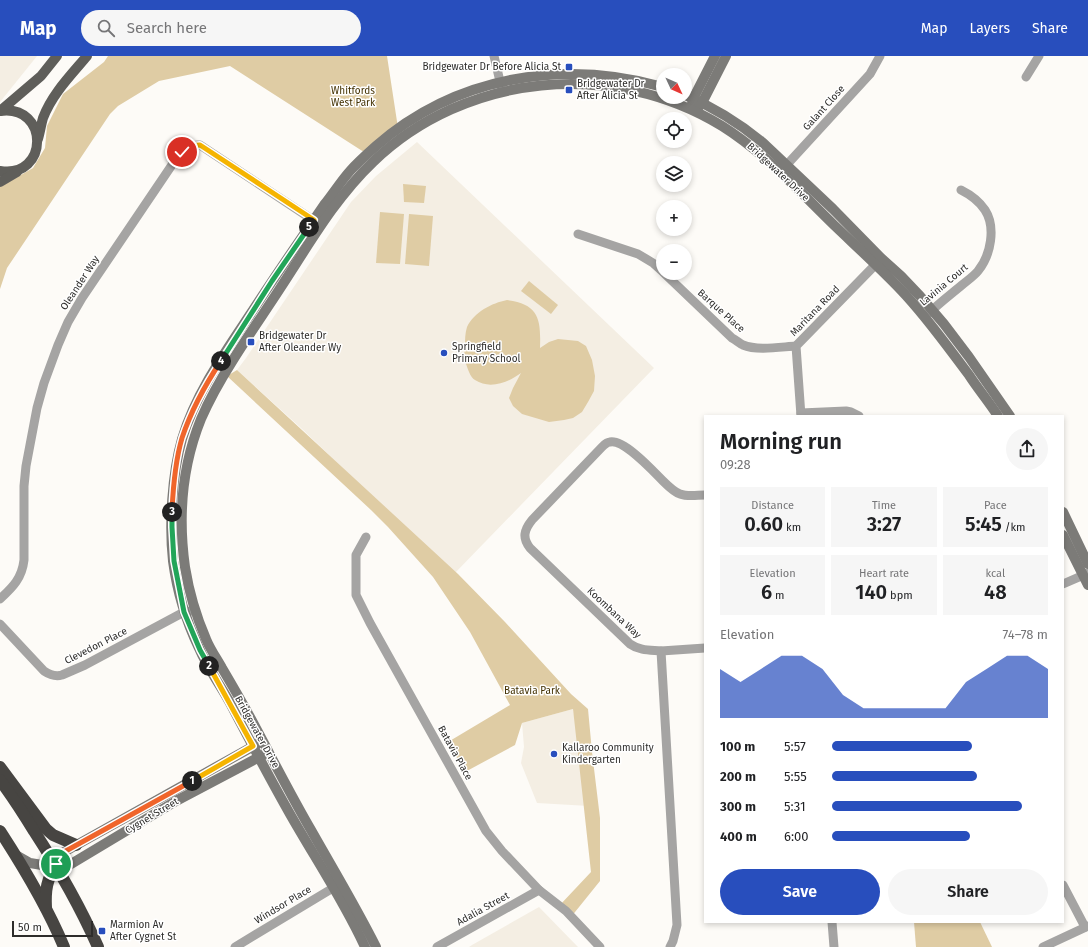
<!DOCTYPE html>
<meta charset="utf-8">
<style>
:root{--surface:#fff;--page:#f6f6f6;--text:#202124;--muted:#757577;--accent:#284ebd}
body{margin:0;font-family:"Fira Sans",sans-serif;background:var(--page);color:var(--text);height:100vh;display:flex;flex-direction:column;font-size:15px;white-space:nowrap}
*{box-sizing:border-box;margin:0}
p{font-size:13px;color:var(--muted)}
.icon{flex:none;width:22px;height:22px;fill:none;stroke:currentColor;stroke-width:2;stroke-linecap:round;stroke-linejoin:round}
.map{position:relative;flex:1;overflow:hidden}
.details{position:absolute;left:704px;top:359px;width:360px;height:508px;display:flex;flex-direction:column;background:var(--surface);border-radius:0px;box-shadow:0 2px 6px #0003}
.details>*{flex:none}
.needle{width:26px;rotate:134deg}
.fabs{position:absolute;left:656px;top:12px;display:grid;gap:8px}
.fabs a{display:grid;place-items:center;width:36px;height:36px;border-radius:50%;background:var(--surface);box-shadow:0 2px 6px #0003;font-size:20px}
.scale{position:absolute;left:12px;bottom:10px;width:81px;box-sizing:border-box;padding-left:4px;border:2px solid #2e2d2b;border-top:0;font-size:11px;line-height:14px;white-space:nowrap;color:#2e2d2b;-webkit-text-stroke:3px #fff;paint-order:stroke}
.pin{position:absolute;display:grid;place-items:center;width:34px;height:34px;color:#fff;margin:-17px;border:2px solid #fff;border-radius:50%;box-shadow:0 1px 4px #0007}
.km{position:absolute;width:20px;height:20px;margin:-10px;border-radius:50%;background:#222;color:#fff;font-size:11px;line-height:20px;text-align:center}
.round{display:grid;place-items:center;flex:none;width:42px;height:42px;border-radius:21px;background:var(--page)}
.head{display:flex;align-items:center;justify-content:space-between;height:68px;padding:0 16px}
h1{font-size:22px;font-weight:600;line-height:30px}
.figures{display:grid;grid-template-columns:repeat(3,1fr);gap:6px;height:68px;padding:4px 16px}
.figures div{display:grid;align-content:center;border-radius:0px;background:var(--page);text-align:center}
.figures b{font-size:20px;font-weight:600}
.figures small{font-size:11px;font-weight:400}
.figures p{font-size:11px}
.chart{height:112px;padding:8px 16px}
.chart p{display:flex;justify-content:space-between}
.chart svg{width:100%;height:72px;margin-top:4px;fill:var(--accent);opacity:.7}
.cta{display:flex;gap:8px;margin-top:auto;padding:8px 16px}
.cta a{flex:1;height:46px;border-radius:24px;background:var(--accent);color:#fff;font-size:16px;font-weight:600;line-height:46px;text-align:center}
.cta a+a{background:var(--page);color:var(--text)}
ul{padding:0 16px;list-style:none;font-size:13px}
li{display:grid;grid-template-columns:64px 48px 1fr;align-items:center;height:30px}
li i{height:10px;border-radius:5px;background:var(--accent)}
header{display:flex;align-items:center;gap:24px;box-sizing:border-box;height:56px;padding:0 20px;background:var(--accent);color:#fff}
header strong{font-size:19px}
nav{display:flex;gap:22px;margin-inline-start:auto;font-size:14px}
.search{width:280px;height:36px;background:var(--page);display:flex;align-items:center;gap:10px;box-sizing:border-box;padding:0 14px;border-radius:22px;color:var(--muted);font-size:15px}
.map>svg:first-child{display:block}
.built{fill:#f4eee3}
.green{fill:#dfcca4}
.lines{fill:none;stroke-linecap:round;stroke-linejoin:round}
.street{stroke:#a5a4a3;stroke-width:9}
.secondary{stroke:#7c7b78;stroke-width:10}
.primary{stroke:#5f5e5a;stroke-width:10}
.highway{stroke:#474542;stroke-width:12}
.split-1-casing{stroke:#fff;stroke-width:8}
.split-2-casing{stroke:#fff;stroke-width:8}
.split-3-casing{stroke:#fff;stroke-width:8}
.split-4-casing{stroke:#fff;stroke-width:8}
.split-5-casing{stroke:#fff;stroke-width:8}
.split-6-casing{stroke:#fff;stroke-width:8}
.split-1{stroke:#f0652b;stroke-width:5}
.split-2{stroke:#f5b400;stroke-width:5}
.split-3{stroke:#22a559;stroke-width:5}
.split-4{stroke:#f0652b;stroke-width:5}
.split-5{stroke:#22a559;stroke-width:5}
.split-6{stroke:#f5b400;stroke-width:5}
.poi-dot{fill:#284ebd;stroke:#fff;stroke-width:1.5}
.labels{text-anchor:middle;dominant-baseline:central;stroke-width:3;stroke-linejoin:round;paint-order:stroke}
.poi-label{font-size:10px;fill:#2e2d2b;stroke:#fff;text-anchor:start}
.park-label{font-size:10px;fill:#423000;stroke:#fff}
.street-label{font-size:10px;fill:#2e2d2b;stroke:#fff}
</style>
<header>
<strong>Map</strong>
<div class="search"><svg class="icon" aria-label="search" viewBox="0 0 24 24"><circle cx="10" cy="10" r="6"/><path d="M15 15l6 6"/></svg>Search here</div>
<nav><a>Map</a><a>Layers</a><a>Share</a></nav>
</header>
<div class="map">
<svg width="1088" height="891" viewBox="0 0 1088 891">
<rect width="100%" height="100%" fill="#fdfbf7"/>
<g class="built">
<polygon points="0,0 37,0 0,46"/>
<polygon points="417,86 654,312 454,518 302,373 237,314 246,302 351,146 376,120"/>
<polygon points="573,653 589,750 537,747 521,707 524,691 522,667"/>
<polygon points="539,851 578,891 469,891 472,889"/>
</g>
<g class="green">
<polygon points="108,0 387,0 398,72 367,98 230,10 159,25 118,50 110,58 7,212 0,233 0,131 33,112 45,92 47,70 63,38 104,6"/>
<polygon points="403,128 426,130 424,147 404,146"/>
<polygon points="380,156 404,158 400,208 376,207"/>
<polygon points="409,158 433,160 429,210 405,208"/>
<polygon points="529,225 558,249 551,258 521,235"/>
<path d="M 507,244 C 539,248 541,263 540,292 L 549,286 L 558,283 L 578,285 L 586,290 L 592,304 L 595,320 L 594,335 L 588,346 L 582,356 L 573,362 L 564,364 L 549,366 L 522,358 L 513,350 L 509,342 L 513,332 L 521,317 C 509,326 490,334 475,324 C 470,321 468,313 466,308 C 464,302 464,296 465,290 C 465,284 465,277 467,271 C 474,256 492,247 507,244 Z"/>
<polygon points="237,314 458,518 505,566 571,638 588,653 592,696 600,762 600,825 571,861 559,850 591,816 573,653 522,667 515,689 465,716 448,686 510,649 470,576 433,521 388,471 371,454 227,320"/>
<polygon points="914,866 980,866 992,891 916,891"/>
</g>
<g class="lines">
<g class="street">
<polyline points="494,0 502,34"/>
<polyline points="1026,21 1039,0"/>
<polyline points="782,114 870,18 880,0"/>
<polyline points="578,178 638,198 653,207 663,216"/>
<path d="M 664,217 L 732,282 C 736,284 739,287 743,289 C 757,295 780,291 796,290"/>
<path d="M 927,259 C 938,248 950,239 962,229 C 968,224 974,220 978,215 C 991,199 996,171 985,154 C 979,145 971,139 961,134"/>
<polyline points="801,357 846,355 851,356 859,360"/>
<polyline points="801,360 796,290 880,204"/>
<polyline points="366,481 356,499 356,539 370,567 486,775 502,795 539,834 566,855 600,891"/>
<polyline points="1063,528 1088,517"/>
<path d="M 0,543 C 13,531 22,522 24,504 L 24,430 L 26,410 L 37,352 L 44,327 L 58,289 L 68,266 L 82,242 L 178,100 C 184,93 190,88 200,89 L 319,168"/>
<path d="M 0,568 L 44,615 C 50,619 55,621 62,619 L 85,609 L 184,556 L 191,555"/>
<polyline points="661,595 705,592"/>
<polyline points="1063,829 1085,871"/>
<polyline points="832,866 834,891"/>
<polyline points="235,891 338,829"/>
<polyline points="437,891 539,834"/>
<path d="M 670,891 L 673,885 L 677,869 L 661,595 C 650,594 640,595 630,588 L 530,492 C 522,482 524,474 532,464 L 602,391 C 604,389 607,386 610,386 C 624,383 653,415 663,425 C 668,430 674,436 680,438 C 688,441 697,439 705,439"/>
<polyline points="1043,891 1088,870"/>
</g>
<g class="secondary">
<path d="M 685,39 C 713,51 739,67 762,86 L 833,153 L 881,202 L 901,220 L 920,240 L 944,268 L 969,301 L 1010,360"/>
<polyline points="692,48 693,43 715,0"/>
<polyline points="698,52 702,47 726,0"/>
<polyline points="1063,456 1088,508"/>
<polyline points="1063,479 1088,529"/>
<polyline points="16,799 30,807 42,809 71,808 176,745 265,698"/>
<polyline points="56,808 64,796 259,687"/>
<path d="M 365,891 C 344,845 315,802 290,758 C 269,721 249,683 229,645 C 219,627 207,611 199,592 C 186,565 177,535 173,505 C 169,469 172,418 182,383 C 197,333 231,288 259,245 C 280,213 302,181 324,149 C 333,138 341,125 350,115 C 358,106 367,98 376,90 C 456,20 563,3 663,31"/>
<path d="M 376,891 C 356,851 333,813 311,774 C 290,738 271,700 251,663 C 242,646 232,629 222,612 C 217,603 210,593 206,583 C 196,560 189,536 185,511 C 178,461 182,410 201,363 C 210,342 221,323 233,304 C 248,280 264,257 279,234 C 308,190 335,142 373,106 C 465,17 613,3 722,70 C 765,97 799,135 835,170 C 857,191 880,212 901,234 C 926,260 947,290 969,319 C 978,333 989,346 998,360"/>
</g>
<g class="primary">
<path d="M 0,55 C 50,48 49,123 0,115"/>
<polyline points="0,55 41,20 57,0"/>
<path d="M 38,83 C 40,76 41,69 43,62 C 52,38 71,19 87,0"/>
<polyline points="0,126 17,116"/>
</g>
<g class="highway">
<polyline points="0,711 46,773 53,779 76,789"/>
<path d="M 0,724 C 12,740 23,757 34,775 C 58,812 80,850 98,891"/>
<path d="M 0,775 C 24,812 47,850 64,891"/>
<path d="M 46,852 C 45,833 47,824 56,808"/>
</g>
</g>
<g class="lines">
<defs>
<polyline id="split-1" points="56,808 64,796 192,725"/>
<polyline id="split-2" points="192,725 253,690 209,610"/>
<polyline id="split-3" points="172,456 172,471 174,505 184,556 200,594 209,610"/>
<path id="split-4" d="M 172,456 C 173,432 175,406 182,382 C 191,355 205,329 221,305"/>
<polyline id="split-5" points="221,305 272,225 309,171"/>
<path id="split-6" d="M 182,96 C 188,91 192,89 200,89 L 314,164 L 309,171"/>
</defs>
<use href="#split-1" class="split-1-casing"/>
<use href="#split-2" class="split-2-casing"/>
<use href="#split-3" class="split-3-casing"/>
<use href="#split-4" class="split-4-casing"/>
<use href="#split-5" class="split-5-casing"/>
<use href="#split-6" class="split-6-casing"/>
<use href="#split-1" class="split-1"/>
<use href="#split-2" class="split-2"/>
<use href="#split-3" class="split-3"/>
<use href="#split-4" class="split-4"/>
<use href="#split-5" class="split-5"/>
<use href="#split-6" class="split-6"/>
</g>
<g class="poi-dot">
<rect x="565" y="7" width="8" height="8" rx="2"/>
<rect x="565" y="30" width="8" height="8" rx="2"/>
<rect x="247" y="282" width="8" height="8" rx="2"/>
<circle cx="444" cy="297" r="4"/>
<circle cx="554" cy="698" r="4"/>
<rect x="98" y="871" width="8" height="8" rx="2"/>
</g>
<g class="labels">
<g class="poi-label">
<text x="561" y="11" text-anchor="end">Bridgewater Dr Before Alicia St</text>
<text x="577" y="28">Bridgewater Dr<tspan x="577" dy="12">After Alicia St</tspan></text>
<text x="259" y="280">Bridgewater Dr<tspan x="259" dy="12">After Oleander Wy</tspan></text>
<text x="452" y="291">Springfield<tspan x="452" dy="12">Primary School</tspan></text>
<text x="562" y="692">Kallaroo Community<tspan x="562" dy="12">Kindergarten</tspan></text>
<text x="110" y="869">Marmion Av<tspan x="110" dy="12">After Cygnet St</tspan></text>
</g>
<g class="park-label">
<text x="353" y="35">Whitfords<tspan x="353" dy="12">West Park</tspan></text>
<text x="532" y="635">Batavia Park</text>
</g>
<g class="street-label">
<text transform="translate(824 52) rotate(-48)">Galant Close</text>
<text transform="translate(778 116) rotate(43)">Bridgewater Drive</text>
<text transform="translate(80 227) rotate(-57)">Oleander Way</text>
<text transform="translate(944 229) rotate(-40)">Lavinia Court</text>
<text transform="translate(721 255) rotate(42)">Barque Place</text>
<text transform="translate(815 255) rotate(-46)">Maritana Road</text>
<text transform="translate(614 557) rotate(43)">Koombana Way</text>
<text transform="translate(96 590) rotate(-27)">Clevedon Place</text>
<text transform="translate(257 676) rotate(61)">Bridgewater Drive</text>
<text transform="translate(455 697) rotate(61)">Batavia Place</text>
<text transform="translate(152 760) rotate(-31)">Cygnet Street</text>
<text transform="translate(283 849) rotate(-31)">Windsor Place</text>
<text transform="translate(483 853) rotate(-29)">Adalia Street</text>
</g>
</g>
</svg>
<div class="fabs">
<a><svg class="needle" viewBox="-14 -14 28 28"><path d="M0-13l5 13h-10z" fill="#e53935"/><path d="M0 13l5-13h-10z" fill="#757577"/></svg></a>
<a><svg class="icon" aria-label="locate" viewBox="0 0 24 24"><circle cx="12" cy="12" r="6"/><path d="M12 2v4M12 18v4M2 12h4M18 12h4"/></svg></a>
<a><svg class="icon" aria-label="layers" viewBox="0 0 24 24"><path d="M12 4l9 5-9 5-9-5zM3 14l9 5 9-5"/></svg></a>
<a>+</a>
<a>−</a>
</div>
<div class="scale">50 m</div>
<div class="pin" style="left:56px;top:808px;background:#1e9e55"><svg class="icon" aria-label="arrive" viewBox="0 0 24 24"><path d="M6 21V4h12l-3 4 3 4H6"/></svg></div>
<div class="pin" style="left:182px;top:96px;background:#d93025"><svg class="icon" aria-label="check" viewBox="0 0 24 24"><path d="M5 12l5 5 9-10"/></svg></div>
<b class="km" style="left:192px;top:725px">1</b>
<b class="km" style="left:209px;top:610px">2</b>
<b class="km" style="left:172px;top:456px">3</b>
<b class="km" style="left:221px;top:305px">4</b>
<b class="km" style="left:309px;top:171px">5</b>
<section class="details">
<div class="head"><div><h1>Morning run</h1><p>09:28</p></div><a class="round"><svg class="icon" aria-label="share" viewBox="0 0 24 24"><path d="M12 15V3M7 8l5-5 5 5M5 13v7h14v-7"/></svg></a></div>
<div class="figures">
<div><p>Distance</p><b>0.60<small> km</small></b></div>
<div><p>Time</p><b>3:27</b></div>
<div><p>Pace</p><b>5:45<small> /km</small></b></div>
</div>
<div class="figures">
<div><p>Elevation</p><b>6<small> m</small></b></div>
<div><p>Heart rate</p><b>140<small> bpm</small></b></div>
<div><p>kcal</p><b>48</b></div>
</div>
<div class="chart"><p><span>Elevation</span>74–78 m</p>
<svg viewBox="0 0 160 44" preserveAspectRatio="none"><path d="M0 44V14L10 22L20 14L30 6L40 6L50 14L60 30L70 38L80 38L90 38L100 38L110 38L120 22L130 14L140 6L150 6L160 14V44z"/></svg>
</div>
<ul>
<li><b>100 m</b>5:57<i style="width:65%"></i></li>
<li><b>200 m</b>5:55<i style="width:67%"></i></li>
<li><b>300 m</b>5:31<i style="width:88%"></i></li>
<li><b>400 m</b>6:00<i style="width:64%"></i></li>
</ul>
<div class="cta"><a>Save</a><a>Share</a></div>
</section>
</div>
